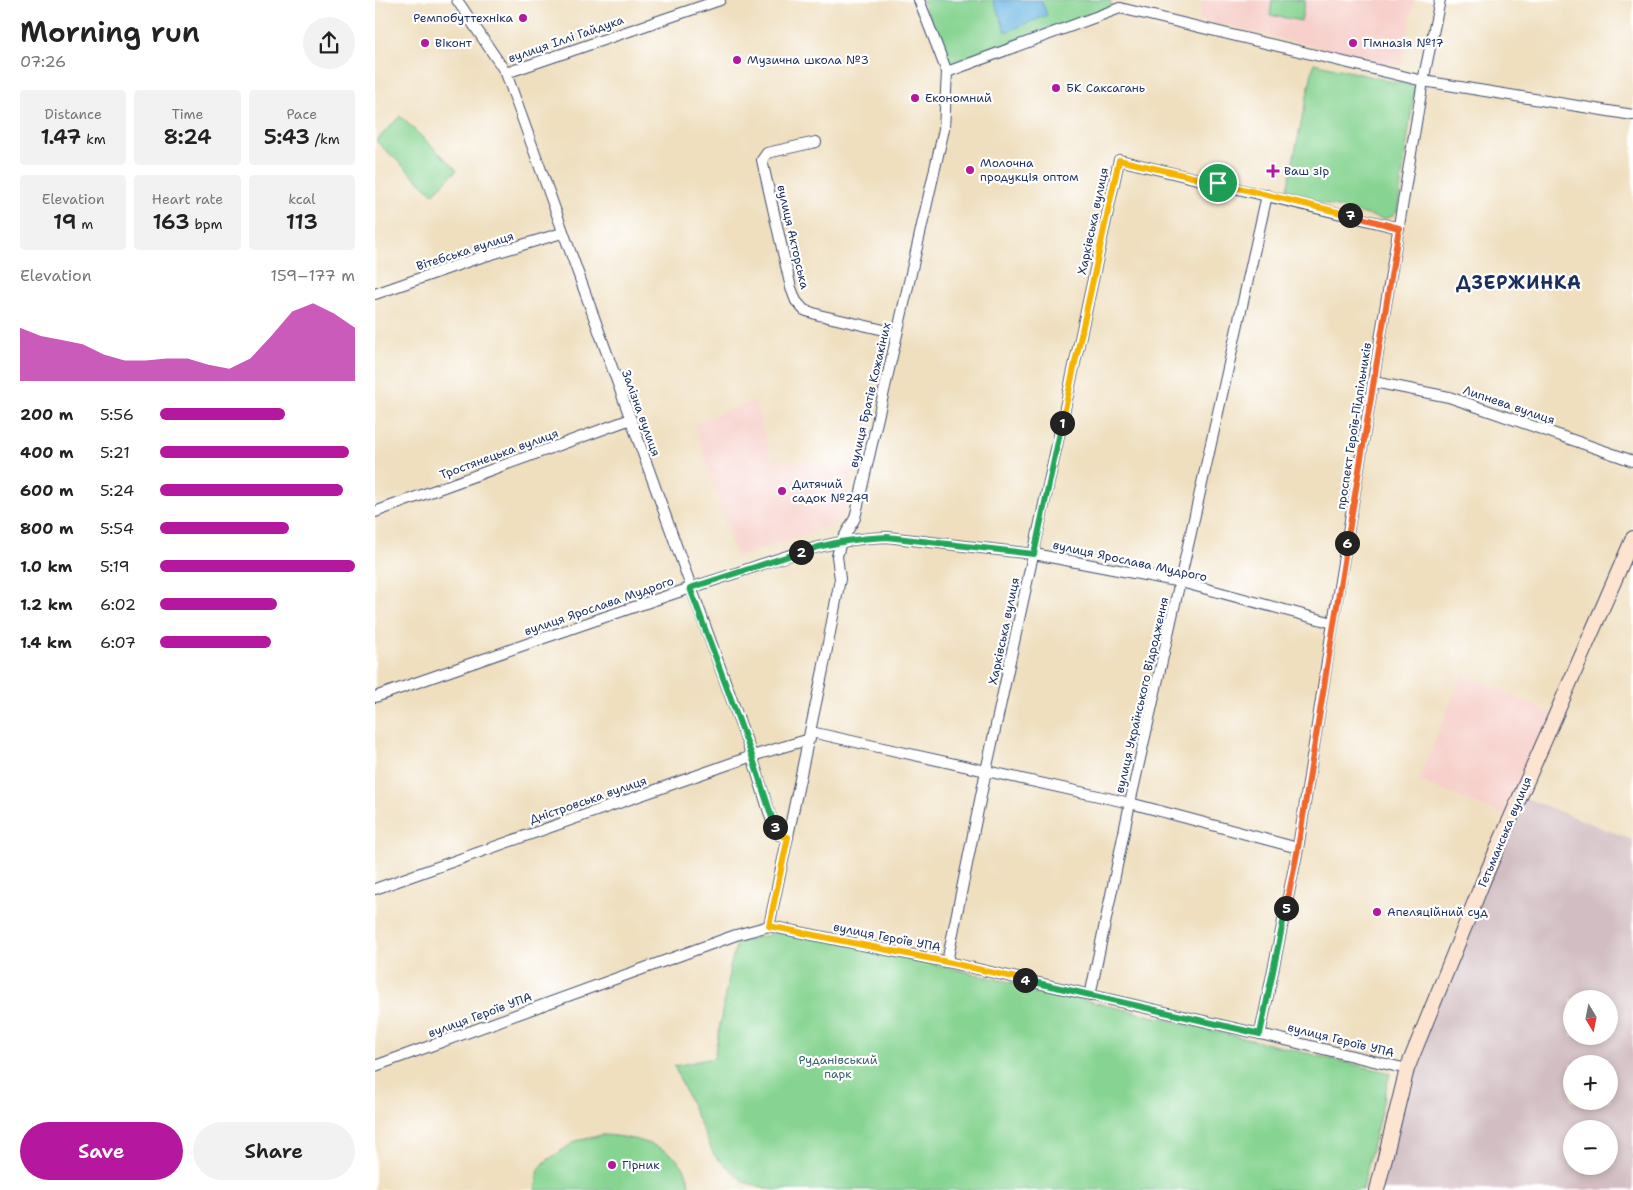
<!DOCTYPE html>
<meta charset="utf-8">
<style>
:root{--surface:#fff;--page:#f2f2f2;--text:#222;--muted:#767676;--accent:#b5179e}
body{margin:0;font-family:"Shantell Sans",sans-serif;background:var(--page);color:var(--text);height:100vh;display:flex;flex-direction:column;font-size:19px;white-space:nowrap}
*{box-sizing:border-box;margin:0}
p{font-size:16px;color:var(--muted)}
.icon{flex:none;width:28px;height:28px;fill:none;stroke:currentColor;stroke-width:2;stroke-linecap:round;stroke-linejoin:round}
.map{position:relative;flex:1;overflow:hidden}
.sheet{display:flex;flex-direction:column;background:var(--surface);width:375px}
.sheet>*{flex:none}
.needle{width:32px;rotate:170deg}
.buttons{position:absolute;left:1188px;top:990px;display:grid;gap:10px}
.buttons a{display:grid;place-items:center;width:55px;height:55px;border-radius:50%;background:var(--surface);box-shadow:0 2px 8px #0003;font-size:25px}
.pin{position:absolute;display:grid;place-items:center;width:42px;height:42px;color:#fff;margin:-21px;border:2px solid #fff;border-radius:50%;box-shadow:0 1px 5px #0007}
.km{position:absolute;width:25px;height:25px;margin:-12px;border-radius:50%;background:#222;color:#fff;font-size:14px;line-height:25px;text-align:center}
.round{display:grid;place-items:center;flex:none;width:52px;height:52px;border-radius:26px;background:var(--page)}
.head{display:flex;align-items:center;justify-content:space-between;height:85px;padding:0 20px}
h1{font-size:28px;font-weight:600;line-height:38px}
.stats{display:grid;grid-template-columns:repeat(3,1fr);gap:8px;height:85px;padding:5px 20px}
.stats div{display:grid;align-content:center;border-radius:5px;background:var(--page);text-align:center}
.stats b{font-size:21px;font-weight:600}
.stats small{font-size:14px;font-weight:400}
.stats p{font-size:14px}
.chart{height:140px;padding:10px 20px}
.chart p{display:flex;justify-content:space-between}
.chart svg{width:100%;height:90px;margin-top:5px;fill:var(--accent);opacity:.7}
.primary-button{display:flex;gap:10px;margin-top:auto;padding:10px 20px}
.primary-button a{flex:1;height:58px;border-radius:30px;background:var(--accent);color:#fff;font-size:20px;font-weight:600;line-height:58px;text-align:center}
.primary-button a+a{background:var(--page);color:var(--text)}
ul{padding:0 20px;list-style:none;font-size:16px}
li{display:grid;grid-template-columns:80px 60px 1fr;align-items:center;height:38px}
li i{height:12px;border-radius:6px;background:var(--accent)}
main{display:flex;flex:1;min-height:0}
.map>svg:first-child{display:block}
.built{fill:#f7d0cb}
.industrial{fill:#d2bec2;fill-rule:evenodd}
.green{fill:#87d492;stroke:#518278}
.water{fill:#6ab6e3;stroke:#4272a0}
.lines{fill:none;stroke-linecap:round;stroke-linejoin:round}
.street-casing{stroke:#3b496d;stroke-width:12}
.secondary-casing{stroke:#3b496d;stroke-width:16}
.street{stroke:#fff;stroke-width:10}
.secondary{stroke:#fde4d0;stroke-width:14}
.split-1-casing{stroke:#fff;stroke-width:10}
.split-2-casing{stroke:#fff;stroke-width:10}
.split-3-casing{stroke:#fff;stroke-width:10}
.split-4-casing{stroke:#fff;stroke-width:10}
.split-5-casing{stroke:#fff;stroke-width:10}
.split-6-casing{stroke:#fff;stroke-width:10}
.split-7-casing{stroke:#fff;stroke-width:10}
.split-8-casing{stroke:#fff;stroke-width:10}
.split-1{stroke:#f5b400;stroke-width:6}
.split-2{stroke:#22a559;stroke-width:6}
.split-3{stroke:#22a559;stroke-width:6}
.split-4{stroke:#f5b400;stroke-width:6}
.split-5{stroke:#22a559;stroke-width:6}
.split-6{stroke:#f0652b;stroke-width:6}
.split-7{stroke:#f0652b;stroke-width:6}
.split-8{stroke:#f5b400;stroke-width:6}
.poi-dot{fill:#b5179e;stroke:#fff;stroke-width:2}
.labels{text-anchor:middle;dominant-baseline:central;stroke-width:4.5;stroke-linejoin:round;paint-order:stroke}
.poi-label{font-size:12px;fill:#1b2f5e;stroke:#fff;text-anchor:start}
.street-label{font-size:12px;fill:#1b2f5e;stroke:#fff}
.park-label{font-size:12px;fill:#3b616e;stroke:#fff}
.district-label{font-size:18px;font-weight:bold;letter-spacing:1px;fill:#1b2f5e;stroke:#fff}
</style>
<main>
<section class="sheet">
<div class="head"><div><h1>Morning run</h1><p>07:26</p></div><a class="round"><svg class="icon" aria-label="share" viewBox="0 0 24 24"><path d="M12 15V3M7 8l5-5 5 5M5 13v7h14v-7"/></svg></a></div>
<div class="stats">
<div><p>Distance</p><b>1.47<small> km</small></b></div>
<div><p>Time</p><b>8:24</b></div>
<div><p>Pace</p><b>5:43<small> /km</small></b></div>
</div>
<div class="stats">
<div><p>Elevation</p><b>19<small> m</small></b></div>
<div><p>Heart rate</p><b>163<small> bpm</small></b></div>
<div><p>kcal</p><b>113</b></div>
</div>
<div class="chart"><p><span>Elevation</span>159–177 m</p>
<svg viewBox="0 0 160 44" preserveAspectRatio="none"><path d="M0 44V18L10 22L20 24L30 26L40 31L50 34L60 34L70 33L80 33L90 36L100 38L110 33L120 22L130 10L140 6L150 11L160 18V44z"/></svg>
</div>
<ul>
<li><b>200 m</b>5:56<i style="width:64%"></i></li>
<li><b>400 m</b>5:21<i style="width:97%"></i></li>
<li><b>600 m</b>5:24<i style="width:94%"></i></li>
<li><b>800 m</b>5:54<i style="width:66%"></i></li>
<li><b>1.0 km</b>5:19<i style="width:100%"></i></li>
<li><b>1.2 km</b>6:02<i style="width:60%"></i></li>
<li><b>1.4 km</b>6:07<i style="width:57%"></i></li>
</ul>
<div class="primary-button"><a>Save</a><a>Share</a></div>
</section>
<div class="map">
<svg width="1258" height="1190" viewBox="0 0 1258 1190">
<rect width="100%" height="100%" fill="#fff"/>
<filter id="ink" filterUnits="userSpaceOnUse"><feTurbulence type="fractalNoise" baseFrequency=".02" numOctaves="2"/><feDisplacementMap in="SourceGraphic" scale="10" xChannelSelector="R" yChannelSelector="G"/><feConvolveMatrix kernelMatrix="1 2 1 2 8 2 1 2 1" color-interpolation-filters="sRGB"/></filter>
<filter id="wash" filterUnits="userSpaceOnUse"><feTurbulence type="fractalNoise" baseFrequency=".0096" numOctaves="4" result="noise"/><feDisplacementMap in="SourceGraphic" scale="20" xChannelSelector="R" yChannelSelector="G"/><feGaussianBlur stdDeviation="1.12" result="paint"/><feColorMatrix in="noise" values="0 0 0 0 0 0 0 0 0 0 0 0 0 0 0 0 0 1.4 0 .05"/><feComposite in="paint" operator="in"/></filter>
<g filter="url(#wash)">
<rect width="100%" height="100%" fill="#efdfbf"/>
<g class="built">
<polygon points="828,0 1039,0 1026,67 824,19"/>
<polygon points="380,401 396,459 478,469 470,512 461,524 361,557 319,423"/>
<polygon points="1088,673 1180,715 1136,818 1043,781"/>
</g>
<path class="industrial" d="M 1145,796 L 1258,840 L 1258,1190 L 1002,1190 L 1032,1069 ZM 1196,999 L 1234,999 L 1234,1036 L 1196,1036 ZM 1196,1064 L 1234,1064 L 1234,1101 L 1196,1101 ZM 1196,1129 L 1234,1129 L 1234,1166 L 1196,1166 Z"/>
<g class="green">
<polygon points="547,0 735,0 737,6 574,69"/>
<polygon points="897,0 930,0 926,21 895,15"/>
<polygon points="939,63 1040,87 1022,212 1016,217 1008,219 911,194"/>
<polygon points="25,116 82,170 58,194 1,141"/>
<polygon points="416,930 1015,1073 987,1190 398,1190 369,1182 339,1155 299,1066 339,1058 355,967 362,942"/>
<path d="M 227,1135 C 259,1136 317,1149 314,1190 L 160,1190 L 164,1169 L 171,1161 L 201,1141 Z"/>
</g>
<polygon class="water" points="618,0 666,0 672,15 631,32"/>
</g>
<g filter="url(#ink)">
<g class="lines">
<defs>
<g id="street">
<polyline points="82,0 131,73 377,756 398,825 404,835 413,837"/>
<polyline points="745,8 1048,81 1258,115"/>
<polyline points="572,72 745,8"/>
<polyline points="131,73 345,0"/>
<polyline points="441,142 392,153 387,160 416,288 421,301 429,310 444,315 522,333"/>
<polyline points="0,294 97,260 187,233"/>
<polyline points="999,382 1074,397 1258,461"/>
<polyline points="0,512 256,419"/>
<path d="M 0,697 C 113,658 226,617 340,580 C 396,562 453,538 512,537 L 659,554 L 806,582 L 958,623"/>
<polyline points="436,732 755,803 923,848"/>
<polyline points="0,889 377,756 435,739"/>
<polyline points="394,926 448,670 465,579 462,556 466,542 480,518 569,129 572,72 544,0"/>
<polyline points="572,962 611,771 744,160 1024,228"/>
<polyline points="715,996 755,803 892,195"/>
<polyline points="885,1034 923,848 958,623 1048,81 1065,0"/>
<polyline points="0,1066 361,935 394,926 572,962 885,1034 1032,1069"/>
</g>
<polyline id="secondary" points="1002,1190 1032,1069 1109,879 1258,538"/>
</defs>
<use href="#street" class="street-casing"/>
<use href="#secondary" class="secondary-casing"/>
<use href="#street" class="street"/>
<use href="#secondary" class="secondary"/>
</g>
</g>
<g class="lines" filter="url(#ink)">
<defs>
<polyline id="split-1" points="687,423 744,160 843,183"/>
<path id="split-2" d="M 426,552 C 454,543 482,538 512,537 L 659,554 L 687,423"/>
<polyline id="split-3" points="400,827 377,756 315,588 426,552"/>
<polyline id="split-4" points="400,827 404,835 413,837 394,926 572,962 650,980"/>
<polyline id="split-5" points="650,980 885,1034 911,908"/>
<polyline id="split-6" points="911,908 923,848 972,543"/>
<polyline id="split-7" points="972,543 1024,228 975,215"/>
<polyline id="split-8" points="843,183 975,215"/>
</defs>
<use href="#split-1" class="split-1-casing"/>
<use href="#split-2" class="split-2-casing"/>
<use href="#split-3" class="split-3-casing"/>
<use href="#split-4" class="split-4-casing"/>
<use href="#split-5" class="split-5-casing"/>
<use href="#split-6" class="split-6-casing"/>
<use href="#split-7" class="split-7-casing"/>
<use href="#split-8" class="split-8-casing"/>
<use href="#split-1" class="split-1"/>
<use href="#split-2" class="split-2"/>
<use href="#split-3" class="split-3"/>
<use href="#split-4" class="split-4"/>
<use href="#split-5" class="split-5"/>
<use href="#split-6" class="split-6"/>
<use href="#split-7" class="split-7"/>
<use href="#split-8" class="split-8"/>
</g>
<g class="poi-dot">
<circle cx="148" cy="18" r="5"/>
<circle cx="50" cy="43" r="5"/>
<circle cx="978" cy="43" r="5"/>
<circle cx="362" cy="60" r="5"/>
<circle cx="681" cy="88" r="5"/>
<circle cx="540" cy="98" r="5"/>
<circle cx="595" cy="170" r="5"/>
<path d="M895.5 163.5h5v5h5v5h-5v5h-5v-5h-5v-5h5z"/>
<circle cx="407" cy="491" r="5"/>
<circle cx="1002" cy="912" r="5"/>
<circle cx="237" cy="1165" r="5"/>
</g>
<g class="labels">
<g class="poi-label">
<text x="138" y="18" text-anchor="end">Ремпобуттехніка</text>
<text x="60" y="43">Віконт</text>
<text x="988" y="43">Гімназія №17</text>
<text x="372" y="60">Музична школа №3</text>
<text x="691" y="88">БК Саксагань</text>
<text x="550" y="98">Економний</text>
<text x="605" y="163">Молочна<tspan x="605" dy="14">продукція оптом</tspan></text>
<text x="909" y="171">Ваш зір</text>
<text x="417" y="484">Дитячий<tspan x="417" dy="14">садок №249</tspan></text>
<text x="1012" y="912">Апеляційний суд</text>
<text x="247" y="1165">Гірник</text>
</g>
<g class="street-label">
<text transform="translate(191 39) rotate(-19)">вулиця Іллі Гайдука</text>
<text transform="translate(718 221) rotate(-78)">Харківська вулиця</text>
<text transform="translate(418 237) rotate(77)">вулиця Акторська</text>
<text transform="translate(90 251) rotate(-18)">Вітебська вулиця</text>
<text transform="translate(495 395) rotate(-77)">вулиця Братів Кожакіних</text>
<text transform="translate(1134 405) rotate(19)">Липнева вулиця</text>
<text transform="translate(266 413) rotate(70)">Залізна вулиця</text>
<text transform="translate(979 426) rotate(-81)">проспект Героїв-Підпільників</text>
<text transform="translate(124 454) rotate(-20)">Тростянецька вулиця</text>
<text transform="translate(755 561) rotate(12)">вулиця Ярослава Мудрого</text>
<text transform="translate(224 606) rotate(-19)">вулиця Ярослава Мудрого</text>
<text transform="translate(629 631) rotate(-78)">Харківська вулиця</text>
<text transform="translate(767 695) rotate(-77)">вулиця Українського Відродження</text>
<text transform="translate(213 800) rotate(-19)">Дністровська вулиця</text>
<text transform="translate(1130 832) rotate(-67)">Гетьманська вулиця</text>
<text transform="translate(512 937) rotate(11)">вулиця Героїв УПА</text>
<text transform="translate(105 1015) rotate(-20)">вулиця Героїв УПА</text>
<text transform="translate(966 1040) rotate(14)">вулиця Героїв УПА</text>
</g>
<g class="park-label">
<text x="463" y="1060">Руданівський<tspan x="463" dy="14">парк</tspan></text>
</g>
<g class="district-label">
<text x="1144" y="283">ДЗЕРЖИНКА</text>
</g>
</g>
</svg>
<div class="buttons">
<a><svg class="needle" viewBox="-14 -14 28 28"><path d="M0-13l5 13h-10z" fill="#e53935"/><path d="M0 13l5-13h-10z" fill="#767676"/></svg></a>
<a>+</a>
<a>−</a>
</div>
<div class="pin" style="left:843px;top:183px;background:#1e9e55"><svg class="icon" aria-label="arrive" viewBox="0 0 24 24"><path d="M6 21V4h12l-3 4 3 4H6"/></svg></div>
<b class="km" style="left:687px;top:423px">1</b>
<b class="km" style="left:426px;top:552px">2</b>
<b class="km" style="left:400px;top:827px">3</b>
<b class="km" style="left:650px;top:980px">4</b>
<b class="km" style="left:911px;top:908px">5</b>
<b class="km" style="left:972px;top:543px">6</b>
<b class="km" style="left:975px;top:215px">7</b>
</div>
</main>
